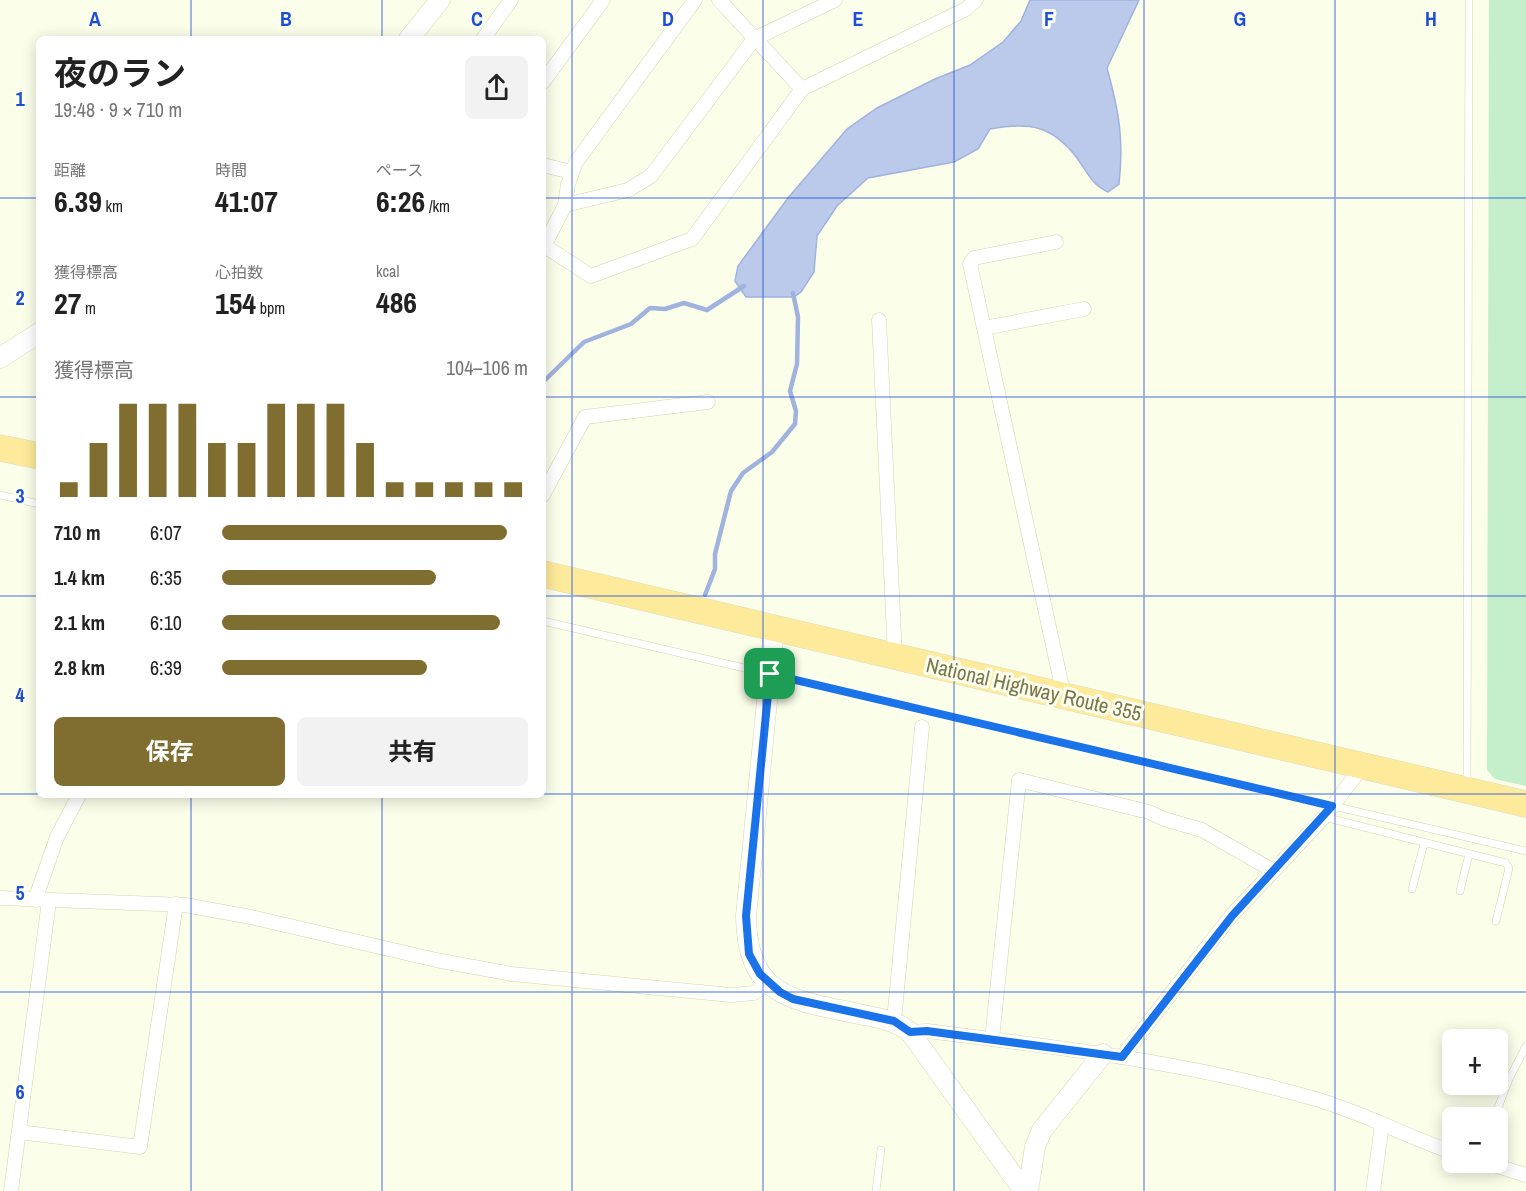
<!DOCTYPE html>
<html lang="ja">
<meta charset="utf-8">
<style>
:root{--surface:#fff;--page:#f2f2f2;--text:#222;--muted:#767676;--accent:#806e31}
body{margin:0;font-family:"Archivo Narrow","Noto Sans JP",sans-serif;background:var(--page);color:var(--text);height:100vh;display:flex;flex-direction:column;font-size:22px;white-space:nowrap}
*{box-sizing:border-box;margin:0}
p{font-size:20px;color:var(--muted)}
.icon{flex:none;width:33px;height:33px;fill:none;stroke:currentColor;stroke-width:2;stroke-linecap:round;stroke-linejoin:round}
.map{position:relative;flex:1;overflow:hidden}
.sheet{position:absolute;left:36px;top:36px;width:510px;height:762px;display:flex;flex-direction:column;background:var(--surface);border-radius:9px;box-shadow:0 3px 15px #0003}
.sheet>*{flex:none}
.fabs{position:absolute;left:1442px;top:1029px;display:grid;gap:12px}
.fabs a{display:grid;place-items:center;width:66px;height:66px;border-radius:9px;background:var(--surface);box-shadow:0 3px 15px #0003;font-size:30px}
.pin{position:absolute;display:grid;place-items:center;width:51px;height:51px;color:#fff;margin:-26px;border-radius:12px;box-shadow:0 3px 9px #0006}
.round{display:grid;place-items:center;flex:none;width:63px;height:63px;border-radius:9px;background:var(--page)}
.summary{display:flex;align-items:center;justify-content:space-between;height:102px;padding:0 18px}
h1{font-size:33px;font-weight:700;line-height:45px}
.stats{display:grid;grid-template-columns:repeat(3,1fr);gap:9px;height:102px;padding:6px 18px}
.stats div{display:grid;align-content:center}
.stats b{font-size:30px;font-weight:700}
.stats small{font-size:16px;font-weight:400}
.stats p{font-size:16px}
.chart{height:168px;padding:12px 18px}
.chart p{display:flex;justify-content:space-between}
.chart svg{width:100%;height:108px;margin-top:6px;stroke:var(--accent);stroke-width:6}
.cta{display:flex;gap:12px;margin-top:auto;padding:12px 18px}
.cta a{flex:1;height:69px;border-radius:9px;background:var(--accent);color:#fff;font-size:24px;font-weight:700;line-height:69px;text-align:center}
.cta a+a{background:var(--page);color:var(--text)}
ul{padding:0 18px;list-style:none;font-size:20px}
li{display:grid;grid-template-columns:96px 72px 1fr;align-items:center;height:45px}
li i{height:15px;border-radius:8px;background:var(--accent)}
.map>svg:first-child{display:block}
.green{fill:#c5eecb}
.water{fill:#bbc9eb;stroke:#a0b2de;stroke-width:1.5}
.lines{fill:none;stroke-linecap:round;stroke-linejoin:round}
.stream{stroke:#a0b2de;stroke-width:4.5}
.lane-casing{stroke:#d4d4b0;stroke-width:8}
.street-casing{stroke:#d4d4b0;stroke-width:15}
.secondary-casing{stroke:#d8d7ac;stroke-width:21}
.highway-casing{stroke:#dddcd0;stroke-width:27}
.lane{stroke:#fff;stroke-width:7}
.street{stroke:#fff;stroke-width:14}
.secondary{stroke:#fff;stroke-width:20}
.highway{stroke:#fdea9b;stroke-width:26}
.route-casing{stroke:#fff;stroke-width:12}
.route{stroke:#1a73e8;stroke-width:8}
.grid{fill:none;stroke:#1d4ed8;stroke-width:1.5;stroke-opacity:0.55}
.labels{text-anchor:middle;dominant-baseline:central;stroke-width:6;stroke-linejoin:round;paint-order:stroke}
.street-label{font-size:21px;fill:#7c7749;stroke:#fdfff1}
.grid-label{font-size:20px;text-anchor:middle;font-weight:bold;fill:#1d4ed8;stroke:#fdfff1;stroke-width:6;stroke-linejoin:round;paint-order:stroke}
</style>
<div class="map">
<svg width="1526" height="1191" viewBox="0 0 1526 1191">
<rect width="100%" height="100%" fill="#fbfee9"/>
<polygon class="green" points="1489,0 1526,0 1526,786 1495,779 1487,770"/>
<path class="water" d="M 1030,0 L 1139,0 L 1107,68 C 1119,112 1124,139 1119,184 L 1108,192 C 1091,184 1088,173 1077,158 C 1052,125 1029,122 990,129 L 978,149 L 954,162 L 868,178 L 837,206 L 817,236 L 814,272 L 801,292 L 794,297 L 746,297 L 735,281 L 738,266 L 788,198 L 847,129 L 877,108 L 935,79 L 970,65 L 1003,42 L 1021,21 Z"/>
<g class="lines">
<g class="stream">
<polyline points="543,382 584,342 631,324 650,308 665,309 684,303 707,310 744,286"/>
<polyline points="705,595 715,569 715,554 731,491 743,473 772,452 795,424 796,411 790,391 797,364 798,317 793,293"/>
</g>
<defs>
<g id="lane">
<polyline points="0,495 39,504"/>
<polyline points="543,621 1526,851"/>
<polyline points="1467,785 1469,0"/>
<polyline points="1324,817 1506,863 1509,868 1496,921"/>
<polyline points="1412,889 1424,844"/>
<polyline points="1460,891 1469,854"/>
<polyline points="1494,1118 1509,1079 1526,1046"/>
<polyline points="876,1191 881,1150"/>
</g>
<g id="street">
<polyline points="719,0 802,89"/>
<polyline points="483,39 511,0"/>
<polyline points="543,82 603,0"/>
<polyline points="543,165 571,172"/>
<polyline points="565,205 628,190 651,176 754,39 835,0"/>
<polyline points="1056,242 974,258 970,264 1064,696"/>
<polyline points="546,247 591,276 692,239 802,89 966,9 976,0"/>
<polyline points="543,248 565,205 568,184 576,162 695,0"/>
<polyline points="879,320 895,656"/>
<polyline points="984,328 1084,309"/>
<polyline points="543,495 585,417 708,402"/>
<polyline points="0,898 185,905 251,917 436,960 512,974 731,995 754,993 768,984"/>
<polyline points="35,900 57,837 79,795"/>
<polyline points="894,1021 922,727"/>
<path d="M 910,1032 L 927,1031 C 1056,1047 1187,1062 1312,1098 C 1360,1111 1405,1136 1452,1152"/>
<polyline points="992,1039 1019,780 1149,812 1164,819 1202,830 1272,870"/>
<polyline points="1122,1057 1231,916 1324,817 1362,767"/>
<polyline points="19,1132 140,1147 176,904"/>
<polyline points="1484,1162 1526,1175"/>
<polyline points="11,1191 49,901"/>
<polyline points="1373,1191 1382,1124"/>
</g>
<g id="secondary">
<polyline points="409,39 440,0"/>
<polyline points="0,358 39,333"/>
<path d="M 774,629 L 746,916 C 747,1000 796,1000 863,1015 C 881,1018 896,1021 910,1032 L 1024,1191"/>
<polyline points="1028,1191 1035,1147 1042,1130 1103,1054"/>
</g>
<g id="highway">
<polyline points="0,448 39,456"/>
<polyline points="543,574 1526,804"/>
</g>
</defs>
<use href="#lane" class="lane-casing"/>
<use href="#street" class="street-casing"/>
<use href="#secondary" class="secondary-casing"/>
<use href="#highway" class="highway-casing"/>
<use href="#lane" class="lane"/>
<use href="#street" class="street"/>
<use href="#secondary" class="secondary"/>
<use href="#highway" class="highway"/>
</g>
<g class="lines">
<defs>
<polygon id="route" points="770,674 1332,806 1232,916 1122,1057 927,1031 910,1032 894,1021 793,999 780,992 760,974 749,954 746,916"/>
</defs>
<use href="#route" class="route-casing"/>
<use href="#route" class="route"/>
</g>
<path class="grid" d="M 191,0 L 191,39M 382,0 L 382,39M 572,0 L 572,1191M 763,0 L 763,1191M 954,0 L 954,1191M 1144,0 L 1144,1191M 1335,0 L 1335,1191M 0,198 L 39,198M 543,198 L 1526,198M 0,397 L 39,397M 543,397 L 1526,397M 0,596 L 39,596M 543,596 L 1526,596M 0,794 L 39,794M 543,794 L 1526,794M 191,795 L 191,1191M 382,795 L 382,1191M 0,992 L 1526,992"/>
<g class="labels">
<g class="street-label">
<text transform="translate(1034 689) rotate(13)">National Highway Route 355</text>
</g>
</g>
<g class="grid-label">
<text x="95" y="26">A</text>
<text x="286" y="26">B</text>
<text x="477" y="26">C</text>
<text x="668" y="26">D</text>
<text x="858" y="26">E</text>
<text x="1049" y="26">F</text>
<text x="1240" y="26">G</text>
<text x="1431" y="26">H</text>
<text x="20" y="106">1</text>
<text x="20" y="305">2</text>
<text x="20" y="503">3</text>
<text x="20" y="702">4</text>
<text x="20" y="900">5</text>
<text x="20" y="1099">6</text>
</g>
</svg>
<div class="fabs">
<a>+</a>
<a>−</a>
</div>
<div class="pin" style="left:770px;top:674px;background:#1e9e55"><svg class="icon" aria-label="arrive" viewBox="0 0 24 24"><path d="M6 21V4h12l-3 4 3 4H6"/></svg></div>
<section class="sheet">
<div class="summary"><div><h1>夜のラン</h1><p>19:48 · 9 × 710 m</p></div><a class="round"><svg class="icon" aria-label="share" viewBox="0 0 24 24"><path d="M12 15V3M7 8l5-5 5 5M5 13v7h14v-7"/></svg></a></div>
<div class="stats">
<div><p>距離</p><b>6.39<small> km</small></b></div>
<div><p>時間</p><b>41:07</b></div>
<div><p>ペース</p><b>6:26<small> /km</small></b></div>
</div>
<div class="stats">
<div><p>獲得標高</p><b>27<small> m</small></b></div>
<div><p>心拍数</p><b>154<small> bpm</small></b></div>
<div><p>kcal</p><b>486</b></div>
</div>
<div class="chart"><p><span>獲得標高</span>104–106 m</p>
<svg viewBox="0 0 160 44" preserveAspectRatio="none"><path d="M5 44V38M15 44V22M25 44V6M35 44V6M45 44V6M55 44V22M65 44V22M75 44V6M85 44V6M95 44V6M105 44V22M115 44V38M125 44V38M135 44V38M145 44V38M155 44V38"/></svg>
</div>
<ul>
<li><b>710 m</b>6:07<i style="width:93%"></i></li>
<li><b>1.4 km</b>6:35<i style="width:70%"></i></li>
<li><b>2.1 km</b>6:10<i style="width:91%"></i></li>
<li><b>2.8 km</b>6:39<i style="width:67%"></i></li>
</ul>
<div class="cta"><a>保存</a><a>共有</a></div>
</section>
</div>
